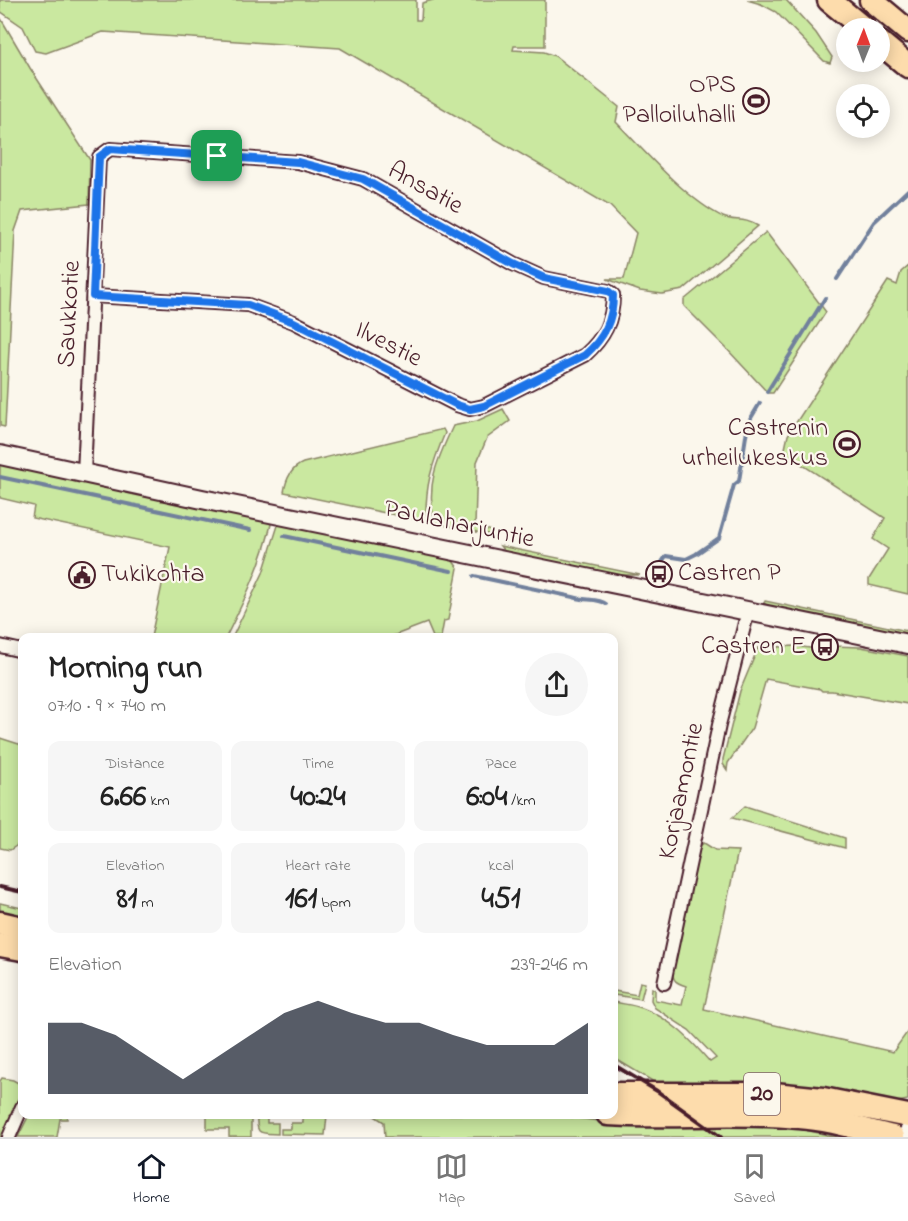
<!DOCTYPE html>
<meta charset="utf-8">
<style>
:root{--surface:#fff;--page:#f6f6f6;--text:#222;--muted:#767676;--line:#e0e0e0;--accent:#111827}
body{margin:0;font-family:"Indie Flower",sans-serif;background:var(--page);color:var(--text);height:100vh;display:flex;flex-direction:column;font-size:22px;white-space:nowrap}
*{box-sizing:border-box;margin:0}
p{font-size:20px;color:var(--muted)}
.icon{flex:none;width:33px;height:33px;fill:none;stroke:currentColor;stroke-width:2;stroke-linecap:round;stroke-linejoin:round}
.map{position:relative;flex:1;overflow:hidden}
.drawer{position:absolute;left:18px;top:633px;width:600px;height:486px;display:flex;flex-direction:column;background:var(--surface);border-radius:12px;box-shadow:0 3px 15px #0003}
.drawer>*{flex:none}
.needle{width:39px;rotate:1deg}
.controls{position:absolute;left:836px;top:18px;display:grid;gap:12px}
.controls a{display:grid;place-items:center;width:54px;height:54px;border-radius:50%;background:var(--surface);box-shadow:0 3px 15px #0003;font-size:30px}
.pin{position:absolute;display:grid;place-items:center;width:51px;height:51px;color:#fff;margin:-26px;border-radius:12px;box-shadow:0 3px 9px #0006}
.round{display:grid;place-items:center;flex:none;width:63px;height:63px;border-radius:32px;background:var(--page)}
.overview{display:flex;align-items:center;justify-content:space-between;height:102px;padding:0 30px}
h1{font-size:33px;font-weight:700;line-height:45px}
.figures{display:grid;grid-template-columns:repeat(3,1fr);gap:9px;height:102px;padding:6px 30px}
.figures div{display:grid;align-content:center;border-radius:12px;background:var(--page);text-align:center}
.figures b{font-size:30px;font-weight:700}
.figures small{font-size:16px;font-weight:400}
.figures p{font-size:16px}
.chart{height:168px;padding:12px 30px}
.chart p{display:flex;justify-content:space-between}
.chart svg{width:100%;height:108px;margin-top:6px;fill:var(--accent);opacity:.7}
.dock{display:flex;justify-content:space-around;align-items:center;height:84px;border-top:2px solid var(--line);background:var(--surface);font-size:16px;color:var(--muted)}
.dock a{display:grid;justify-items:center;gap:3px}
.dock .current{color:var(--accent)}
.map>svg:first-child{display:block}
.green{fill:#cae8a0;stroke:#8a8466;stroke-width:1.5}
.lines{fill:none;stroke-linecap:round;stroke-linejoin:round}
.stream{stroke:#71809c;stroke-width:4}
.street-casing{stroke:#4a1f2b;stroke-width:16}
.secondary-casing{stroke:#4a1f2b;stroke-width:22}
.highway-casing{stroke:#4a1f2b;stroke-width:27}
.street{stroke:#fbf7ec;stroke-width:12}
.secondary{stroke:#fbf7ec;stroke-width:18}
.highway{stroke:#fddcac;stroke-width:22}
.rail{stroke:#4a1f2b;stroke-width:4}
.route-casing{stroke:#fff;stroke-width:12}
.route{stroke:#1a73e8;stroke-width:8}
.labels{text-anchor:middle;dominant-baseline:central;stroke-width:4.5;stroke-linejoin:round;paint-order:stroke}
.shield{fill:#fbf7ec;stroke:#7f6065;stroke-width:1.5}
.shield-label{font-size:24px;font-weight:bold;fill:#4a1f2b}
.poi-label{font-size:26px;fill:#4a1f2b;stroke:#fbf7ec;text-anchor:end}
.street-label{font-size:26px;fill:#4a1f2b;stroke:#fbf7ec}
</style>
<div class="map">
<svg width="908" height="1137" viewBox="0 0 908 1137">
<rect width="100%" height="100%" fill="#fbf7ec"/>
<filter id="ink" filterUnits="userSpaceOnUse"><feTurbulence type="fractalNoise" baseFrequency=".0167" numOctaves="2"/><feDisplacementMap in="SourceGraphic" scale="12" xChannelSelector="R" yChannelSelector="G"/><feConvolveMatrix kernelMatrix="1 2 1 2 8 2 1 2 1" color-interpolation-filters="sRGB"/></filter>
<g filter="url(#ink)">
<g class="green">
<path d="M 0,0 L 416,0 L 416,20 L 421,20 L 422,3 L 433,0 L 545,0 L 545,46 L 514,46 L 513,50 L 544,52 L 555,56 L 619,107 L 616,122 C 645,152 686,199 723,217 C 735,222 744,217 758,226 L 683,290 L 662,294 L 640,291 L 607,279 L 624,279 L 636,233 L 610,206 L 340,48 L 103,32 L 46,53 L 35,51 L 23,27 L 0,11 Z"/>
<polygon points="747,0 786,0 816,33 832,57 830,63 824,61 776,12 761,4"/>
<polygon points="0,17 30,68 90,160 89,204 22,211 15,231 5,427 0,426"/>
<polygon points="766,232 826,312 773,393 768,393 726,348 684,306 684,300"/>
<polygon points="908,266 908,594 869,585 869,579 888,549 873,539 885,518 784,453 788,435 888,281 897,285 901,272"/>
<path d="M 503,409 L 510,421 L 487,438 L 477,462 L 475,526 L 492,531 L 491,535 L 435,523 C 425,486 437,460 453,426 L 477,421 Z"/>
<path d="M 443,429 L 445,433 C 432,464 425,486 426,520 L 424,521 L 284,492 C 286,479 291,468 303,463 Z"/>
<path d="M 0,463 L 272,520 C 263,562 245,599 226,637 L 151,637 L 170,547 L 32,518 L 34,506 L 0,498 Z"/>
<polygon points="279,522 450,557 458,568 448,620 444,621 441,637 433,637 427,623 390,637 232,638 263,573"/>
<polygon points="500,546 640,575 619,575 505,552"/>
<polygon points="765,601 908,631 908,636 770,607 764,603"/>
<polygon points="795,646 832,651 833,646 861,647 908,656 908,704 832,691 822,691 820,689 766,679 752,728 728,763 727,770 723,764 723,759 740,691 758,648"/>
<polygon points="0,738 22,745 22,845 19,844 10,850 0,848"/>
<polygon points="745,806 845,838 845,848 732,818"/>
<path d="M 704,843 L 715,850 L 738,851 L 704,1009 L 893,1052 L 908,1031 L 908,1100 L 887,1104 L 886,1099 L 861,1095 L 854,1098 L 664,1088 L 614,1058 L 614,1002 C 623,1004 633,1005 642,1008 C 670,1018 691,1040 710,1062 L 716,1058 L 689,1030 L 655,1008 L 651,1000 L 652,988 L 655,990 L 655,1000 L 681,1005 L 682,1004 L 686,986 C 677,983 672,981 673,971 L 699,846 Z"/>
<polygon points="0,903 22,908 22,918 0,914"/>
<polygon points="640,982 645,983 641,999 614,995 614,991 637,995"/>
<polygon points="2,1078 13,1080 22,1085 22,1092 2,1137 0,1137 0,1081"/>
<polygon points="544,1114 600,1121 782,1125 837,1137 385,1137 384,1122 373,1115"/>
<polygon points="29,1115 29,1114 67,1115 67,1119 60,1119 57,1137 18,1137"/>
<polygon points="207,1115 251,1115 251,1137 229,1137 229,1129 207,1129"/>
<path d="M 257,1115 L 267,1115 L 267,1123 L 278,1123 L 278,1134 C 259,1133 256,1135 257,1115 Z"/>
<polygon points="303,1115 327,1115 325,1135 281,1134 281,1129 291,1129 291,1123 303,1123"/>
</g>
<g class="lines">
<g class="stream">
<polyline points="837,279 874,222 908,190"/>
<polyline points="767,392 825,298"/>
<polyline points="0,477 250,530"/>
<polyline points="284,536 451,571"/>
<polyline points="660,565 666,556 686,559 696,554 719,538 734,485 739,481 748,423 760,403"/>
<path d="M 474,576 L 573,597 C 584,601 599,598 606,604"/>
</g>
<defs>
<g id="street">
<path d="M 84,473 L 99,157 L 110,149 L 298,162 L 363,179 L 513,264 L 544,278 L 608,291 L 613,295 C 613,321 604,338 585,355 L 484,406 L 470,409 L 457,405 L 294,322 L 248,305 L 93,296"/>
<polyline points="0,646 22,651"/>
<polyline points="664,983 719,725 748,611"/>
<polyline points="9,1137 22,1107"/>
</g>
<g id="secondary">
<polyline points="0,455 202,499 908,644"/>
<polyline points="906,1137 908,1133"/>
</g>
<g id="highway">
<polyline points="829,0 863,28"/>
<polyline points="871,0 908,31"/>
<polyline points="879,42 908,66"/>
<polyline points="0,923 22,928"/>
<polyline points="0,945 22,949"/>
<polyline points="614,1094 774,1094 823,1099 908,1116"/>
<path d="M 608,1114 C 671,1118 736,1111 799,1117 C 831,1119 863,1130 893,1137"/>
</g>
</defs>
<use href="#street" class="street-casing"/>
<use href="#secondary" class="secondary-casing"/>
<use href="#highway" class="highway-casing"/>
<use href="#street" class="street"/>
<use href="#secondary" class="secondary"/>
<use href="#highway" class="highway"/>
<g class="rail">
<polyline points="0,887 22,892"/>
<polyline points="614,1065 657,1091 721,1137"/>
</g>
</g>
</g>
<g class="lines" filter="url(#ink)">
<defs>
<path id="route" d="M 110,149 L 298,162 L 363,179 L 513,264 L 544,278 L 608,291 L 613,295 C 613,321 604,338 585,355 L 484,406 L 470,409 L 457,405 L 294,322 L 248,305 L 93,296 L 99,157 Z"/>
</defs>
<use href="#route" class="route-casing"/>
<use href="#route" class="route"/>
</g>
<defs>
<symbol id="stadium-ring" viewBox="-11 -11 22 22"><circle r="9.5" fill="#fbf7ec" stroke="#4a1f2b" stroke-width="1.5"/><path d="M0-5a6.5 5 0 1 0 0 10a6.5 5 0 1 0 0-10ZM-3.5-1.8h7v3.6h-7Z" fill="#4a1f2b"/></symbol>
<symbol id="bus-ring" viewBox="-11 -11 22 22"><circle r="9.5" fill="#fbf7ec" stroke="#4a1f2b" stroke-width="1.5"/><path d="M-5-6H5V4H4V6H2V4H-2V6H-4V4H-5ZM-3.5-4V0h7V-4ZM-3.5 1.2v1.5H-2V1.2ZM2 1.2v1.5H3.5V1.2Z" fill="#4a1f2b"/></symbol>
<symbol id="civic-ring" viewBox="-11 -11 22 22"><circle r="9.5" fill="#fbf7ec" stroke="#4a1f2b" stroke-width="1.5"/><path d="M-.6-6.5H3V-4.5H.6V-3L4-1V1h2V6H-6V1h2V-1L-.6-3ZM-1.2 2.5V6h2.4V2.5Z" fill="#4a1f2b"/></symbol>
</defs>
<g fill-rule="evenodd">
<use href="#stadium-ring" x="741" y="86" width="30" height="30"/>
<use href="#stadium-ring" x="832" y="429" width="30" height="30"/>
<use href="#bus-ring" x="644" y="559" width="30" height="30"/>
<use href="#civic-ring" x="67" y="560" width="30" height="30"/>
<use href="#bus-ring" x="810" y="632" width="30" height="30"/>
</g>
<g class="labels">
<rect class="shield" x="744" y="1073" width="36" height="42" rx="4.5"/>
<g class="shield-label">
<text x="762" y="1094">20</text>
</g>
<g class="poi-label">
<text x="736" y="86">OPS<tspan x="736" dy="30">Palloiluhalli</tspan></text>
<text x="828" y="429">Castrenin<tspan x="828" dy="30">urheilukeskus</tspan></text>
<text x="678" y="574" text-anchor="start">Castren P</text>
<text x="101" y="575" text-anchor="start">Tukikohta</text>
<text x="806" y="647">Castren E</text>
</g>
<g class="street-label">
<text transform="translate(425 189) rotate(29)">Ansatie</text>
<text transform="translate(70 314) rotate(-87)">Saukkotie</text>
<text transform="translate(388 345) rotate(27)">Ilvestie</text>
<text transform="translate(459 525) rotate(12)">Paulaharjuntie</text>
<text transform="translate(682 791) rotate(-78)">Korjaamontie</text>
</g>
</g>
</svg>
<div class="controls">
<a><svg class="needle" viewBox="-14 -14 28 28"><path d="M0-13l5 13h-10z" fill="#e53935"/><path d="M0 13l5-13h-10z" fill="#767676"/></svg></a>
<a><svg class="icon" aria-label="locate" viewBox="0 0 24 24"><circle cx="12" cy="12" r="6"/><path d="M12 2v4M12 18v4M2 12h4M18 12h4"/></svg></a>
</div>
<div class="pin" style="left:217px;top:156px;background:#1e9e55"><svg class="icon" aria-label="arrive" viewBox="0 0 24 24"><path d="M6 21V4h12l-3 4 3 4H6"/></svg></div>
<section class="drawer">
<div class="overview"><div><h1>Morning run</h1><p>07:10 · 9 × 740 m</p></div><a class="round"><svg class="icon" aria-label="share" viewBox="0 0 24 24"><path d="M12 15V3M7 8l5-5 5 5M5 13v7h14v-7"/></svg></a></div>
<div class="figures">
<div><p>Distance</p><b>6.66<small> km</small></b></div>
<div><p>Time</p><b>40:24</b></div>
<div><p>Pace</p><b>6:04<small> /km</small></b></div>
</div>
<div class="figures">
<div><p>Elevation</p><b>81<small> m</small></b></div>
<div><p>Heart rate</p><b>161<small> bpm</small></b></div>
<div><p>kcal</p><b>451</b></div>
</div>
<div class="chart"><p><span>Elevation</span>239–246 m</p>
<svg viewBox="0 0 160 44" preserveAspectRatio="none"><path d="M0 44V15L10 15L20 20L30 29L40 38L50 29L60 20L70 11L80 6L90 11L100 15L110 15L120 20L130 24L140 24L150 24L160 15V44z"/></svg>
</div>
</section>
</div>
<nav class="dock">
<a class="current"><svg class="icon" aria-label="home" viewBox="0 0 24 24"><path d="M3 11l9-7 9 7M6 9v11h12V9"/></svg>Home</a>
<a><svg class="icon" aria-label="map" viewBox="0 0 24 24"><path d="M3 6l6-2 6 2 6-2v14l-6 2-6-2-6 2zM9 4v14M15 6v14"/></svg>Map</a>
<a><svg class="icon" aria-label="saved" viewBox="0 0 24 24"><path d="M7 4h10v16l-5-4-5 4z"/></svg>Saved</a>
</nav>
